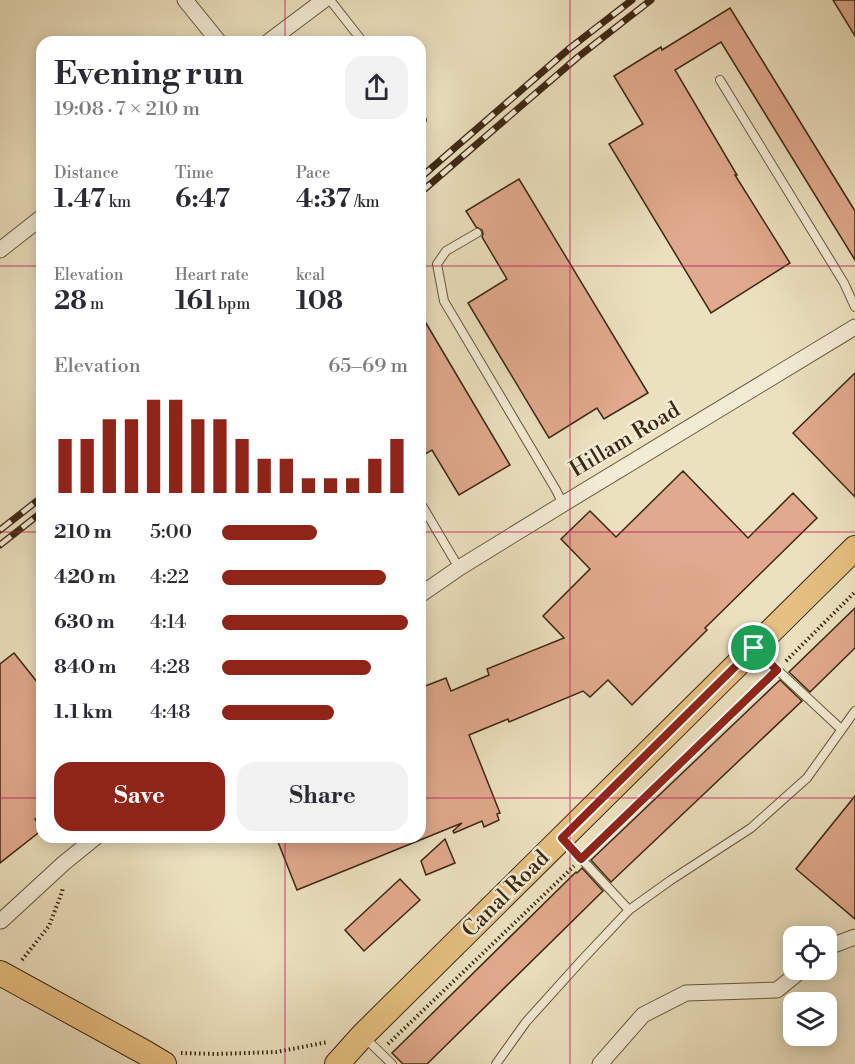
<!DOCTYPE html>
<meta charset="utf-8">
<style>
:root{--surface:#fff;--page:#f2f2f3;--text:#2b2b33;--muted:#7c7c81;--accent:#8f2418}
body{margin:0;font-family:"Libre Bodoni",serif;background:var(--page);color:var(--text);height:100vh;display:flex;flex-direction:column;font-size:22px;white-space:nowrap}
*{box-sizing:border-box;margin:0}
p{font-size:20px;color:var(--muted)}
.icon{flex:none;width:33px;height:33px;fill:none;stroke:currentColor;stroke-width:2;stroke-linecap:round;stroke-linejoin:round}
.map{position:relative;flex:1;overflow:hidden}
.details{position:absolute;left:36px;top:36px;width:390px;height:807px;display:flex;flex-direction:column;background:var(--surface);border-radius:18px;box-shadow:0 3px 15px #0003}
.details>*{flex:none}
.fabs{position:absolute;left:783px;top:926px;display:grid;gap:12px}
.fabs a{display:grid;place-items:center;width:54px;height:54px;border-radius:12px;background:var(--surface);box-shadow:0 3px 15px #0003;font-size:30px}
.pin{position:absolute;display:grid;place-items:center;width:51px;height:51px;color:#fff;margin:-26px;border:3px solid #fff;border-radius:50%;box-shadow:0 2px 6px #0007}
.round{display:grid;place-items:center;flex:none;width:63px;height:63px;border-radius:18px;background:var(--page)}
.headline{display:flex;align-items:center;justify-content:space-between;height:102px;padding:0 18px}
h1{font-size:33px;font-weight:700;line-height:45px}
.metrics{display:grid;grid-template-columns:repeat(3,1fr);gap:9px;height:102px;padding:6px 18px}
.metrics div{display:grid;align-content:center}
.metrics b{font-size:26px;font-weight:700}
.metrics small{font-size:16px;font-weight:400}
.metrics p{font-size:16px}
.chart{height:168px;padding:12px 18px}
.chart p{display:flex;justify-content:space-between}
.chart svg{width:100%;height:108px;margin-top:6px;stroke:var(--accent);stroke-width:6}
.primary-button{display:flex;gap:12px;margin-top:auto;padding:12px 18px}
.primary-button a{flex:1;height:69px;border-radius:18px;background:var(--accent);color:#fff;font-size:24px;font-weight:700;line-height:69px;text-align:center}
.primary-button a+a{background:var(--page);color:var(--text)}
ul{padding:0 18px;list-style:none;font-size:20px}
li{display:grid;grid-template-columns:96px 72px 1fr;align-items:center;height:45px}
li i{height:15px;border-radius:8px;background:var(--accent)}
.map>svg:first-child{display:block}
.building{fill:#e1a98d;stroke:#3c2711;stroke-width:1.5}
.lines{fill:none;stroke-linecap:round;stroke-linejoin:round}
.service-casing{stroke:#68563c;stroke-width:10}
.minor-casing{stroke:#68563c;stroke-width:17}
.primary-casing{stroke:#3c2711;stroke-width:26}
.path{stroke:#3c2711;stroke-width:4;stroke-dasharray:1.5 3;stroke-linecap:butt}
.service{stroke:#f3ecd5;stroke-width:8}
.minor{stroke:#f3ecd5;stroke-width:15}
.primary{stroke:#e6c080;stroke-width:24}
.rail-casing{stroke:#3c2711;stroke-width:7}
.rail{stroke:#f3ecd5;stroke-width:4.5;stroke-dasharray:14;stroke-linecap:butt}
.route-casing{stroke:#fff;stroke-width:12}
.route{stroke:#8f2418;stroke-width:8}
.grid{fill:none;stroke:#c2185b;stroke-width:1.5;stroke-opacity:0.55}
.labels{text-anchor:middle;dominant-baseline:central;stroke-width:5;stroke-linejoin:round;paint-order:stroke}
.street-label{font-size:22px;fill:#3c2711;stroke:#f3ecd5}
</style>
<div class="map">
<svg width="855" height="1064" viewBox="0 0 855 1064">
<rect width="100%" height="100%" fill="#ece1bf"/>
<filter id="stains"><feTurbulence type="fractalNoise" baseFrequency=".00333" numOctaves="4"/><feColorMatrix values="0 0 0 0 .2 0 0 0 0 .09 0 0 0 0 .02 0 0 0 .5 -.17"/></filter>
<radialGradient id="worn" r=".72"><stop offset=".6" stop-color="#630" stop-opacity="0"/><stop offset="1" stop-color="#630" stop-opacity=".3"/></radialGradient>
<g class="building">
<polygon points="833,0 855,0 855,36"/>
<polygon points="730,8 855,211 855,260 721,42 675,70 737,175 735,175 790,263 711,313 609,144 643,124 614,76 661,47 662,50"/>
<polygon points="519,179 648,393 604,419 597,408 549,438 468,303 507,279 482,237 483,234 482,230 476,227 466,211"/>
<polygon points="420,313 510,465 459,495 432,450 420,457"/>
<polygon points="855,373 855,497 793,433"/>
<polygon points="683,471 748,538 793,493 817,518 705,628 707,630 632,705 608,680 590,697 583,691 509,722 508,719 469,735 500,813 497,814 499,820 484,827 482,821 454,833 453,831 462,823 297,890 276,837 420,837 420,688 446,678 451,691 489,675 487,669 564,638 543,616 590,569 561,539 590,511 616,537"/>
<polygon points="855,608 855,648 810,692 789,672"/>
<polygon points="14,653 42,688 42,813 35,819 42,828 42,830 0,863 0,664"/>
<polygon points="780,680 802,701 611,882 591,860"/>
<polygon points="855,796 855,919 796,869"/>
<polygon points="445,839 455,863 426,875 421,861"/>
<polygon points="582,868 603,891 427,1064 403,1064 392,1053 576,872 577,873"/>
<polygon points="400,879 420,900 364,951 345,930"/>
</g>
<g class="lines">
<defs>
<g id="service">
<polyline points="330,0 363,42"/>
<polyline points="720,80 844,283 855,307"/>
<polyline points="420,117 422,120 420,122"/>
<polyline points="477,233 446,251 437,264 444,301 556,490 563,504"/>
<polyline points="420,502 459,568"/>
<polyline points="755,649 841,729"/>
<polyline points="563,839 629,910"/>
<polyline points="365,1038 392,1064"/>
<polyline points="496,1064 526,1022 581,961 629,910 671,880 751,828 807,778 855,711"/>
</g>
<g id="minor">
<polyline points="185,0 219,42"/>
<polyline points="268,42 324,0"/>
<polyline points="0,250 42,217"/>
<polyline points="420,595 459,568 563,504 855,327"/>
<polyline points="1,921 64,863 96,837"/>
<polyline points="826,950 831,946 855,937"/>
<polyline points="600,1064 643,1015 686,993 777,990 803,969"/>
</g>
<g id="primary">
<polyline points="0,973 144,1052 164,1064"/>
<polyline points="337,1064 363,1035 855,548"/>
</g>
</defs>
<use href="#service" class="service-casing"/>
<use href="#minor" class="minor-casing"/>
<use href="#primary" class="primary-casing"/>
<g class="path">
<polyline points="786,661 855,592"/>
<polyline points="590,851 768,679"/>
<polyline points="22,960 49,926 62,892 63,887"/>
<polyline points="388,1044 574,866"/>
<polyline points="181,1053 217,1054 276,1052 328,1042"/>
</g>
<use href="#service" class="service"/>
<use href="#minor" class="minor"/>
<use href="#primary" class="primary"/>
<defs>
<g id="rail">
<polyline points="420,178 570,48 632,0"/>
<polyline points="420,193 578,57 651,0"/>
<polyline points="0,530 42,497"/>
<polyline points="0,545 42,512"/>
</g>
</defs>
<use href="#rail" class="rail-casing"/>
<use href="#rail" class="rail"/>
</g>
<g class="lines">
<defs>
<polygon id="route" points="754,648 777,670 581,859 562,838"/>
</defs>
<use href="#route" class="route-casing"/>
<use href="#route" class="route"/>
</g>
<path class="grid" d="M 285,0 L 285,42M 570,0 L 570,1064M 0,266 L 42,266M 420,266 L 855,266M 0,532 L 42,532M 420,532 L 855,532M 0,798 L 42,798M 420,798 L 855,798M 285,837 L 285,1064"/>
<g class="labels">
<g class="street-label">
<text transform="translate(625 440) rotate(-31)">Hillam Road</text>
<text transform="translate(506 894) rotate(-45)">Canal Road</text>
</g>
</g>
<rect width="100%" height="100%" filter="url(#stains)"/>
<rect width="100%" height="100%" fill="url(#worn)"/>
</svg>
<div class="fabs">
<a><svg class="icon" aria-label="locate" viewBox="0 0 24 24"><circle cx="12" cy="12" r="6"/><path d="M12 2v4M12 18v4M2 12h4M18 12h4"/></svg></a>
<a><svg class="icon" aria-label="layers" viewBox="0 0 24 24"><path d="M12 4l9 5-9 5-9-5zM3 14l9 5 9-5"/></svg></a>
</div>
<div class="pin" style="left:754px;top:648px;background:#1e9e55"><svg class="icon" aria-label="arrive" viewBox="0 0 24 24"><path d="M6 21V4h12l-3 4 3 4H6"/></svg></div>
<section class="details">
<div class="headline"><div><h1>Evening run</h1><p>19:08 · 7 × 210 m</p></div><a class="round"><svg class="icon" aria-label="share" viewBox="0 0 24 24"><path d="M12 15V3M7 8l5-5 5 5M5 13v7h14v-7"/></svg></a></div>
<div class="metrics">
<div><p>Distance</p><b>1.47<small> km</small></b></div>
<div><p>Time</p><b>6:47</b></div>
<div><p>Pace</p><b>4:37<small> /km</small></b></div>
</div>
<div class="metrics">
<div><p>Elevation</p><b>28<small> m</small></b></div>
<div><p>Heart rate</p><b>161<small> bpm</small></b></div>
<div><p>kcal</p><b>108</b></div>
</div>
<div class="chart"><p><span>Elevation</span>65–69 m</p>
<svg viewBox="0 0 160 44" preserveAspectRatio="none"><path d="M5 44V22M15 44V22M25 44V14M35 44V14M45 44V6M55 44V6M65 44V14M75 44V14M85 44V22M95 44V30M105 44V30M115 44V38M125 44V38M135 44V38M145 44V30M155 44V22"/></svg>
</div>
<ul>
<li><b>210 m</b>5:00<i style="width:51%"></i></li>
<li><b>420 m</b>4:22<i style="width:88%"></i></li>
<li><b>630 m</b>4:14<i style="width:100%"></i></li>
<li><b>840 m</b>4:28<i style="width:80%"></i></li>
<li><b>1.1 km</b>4:48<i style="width:60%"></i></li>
</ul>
<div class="primary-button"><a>Save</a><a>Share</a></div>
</section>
</div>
